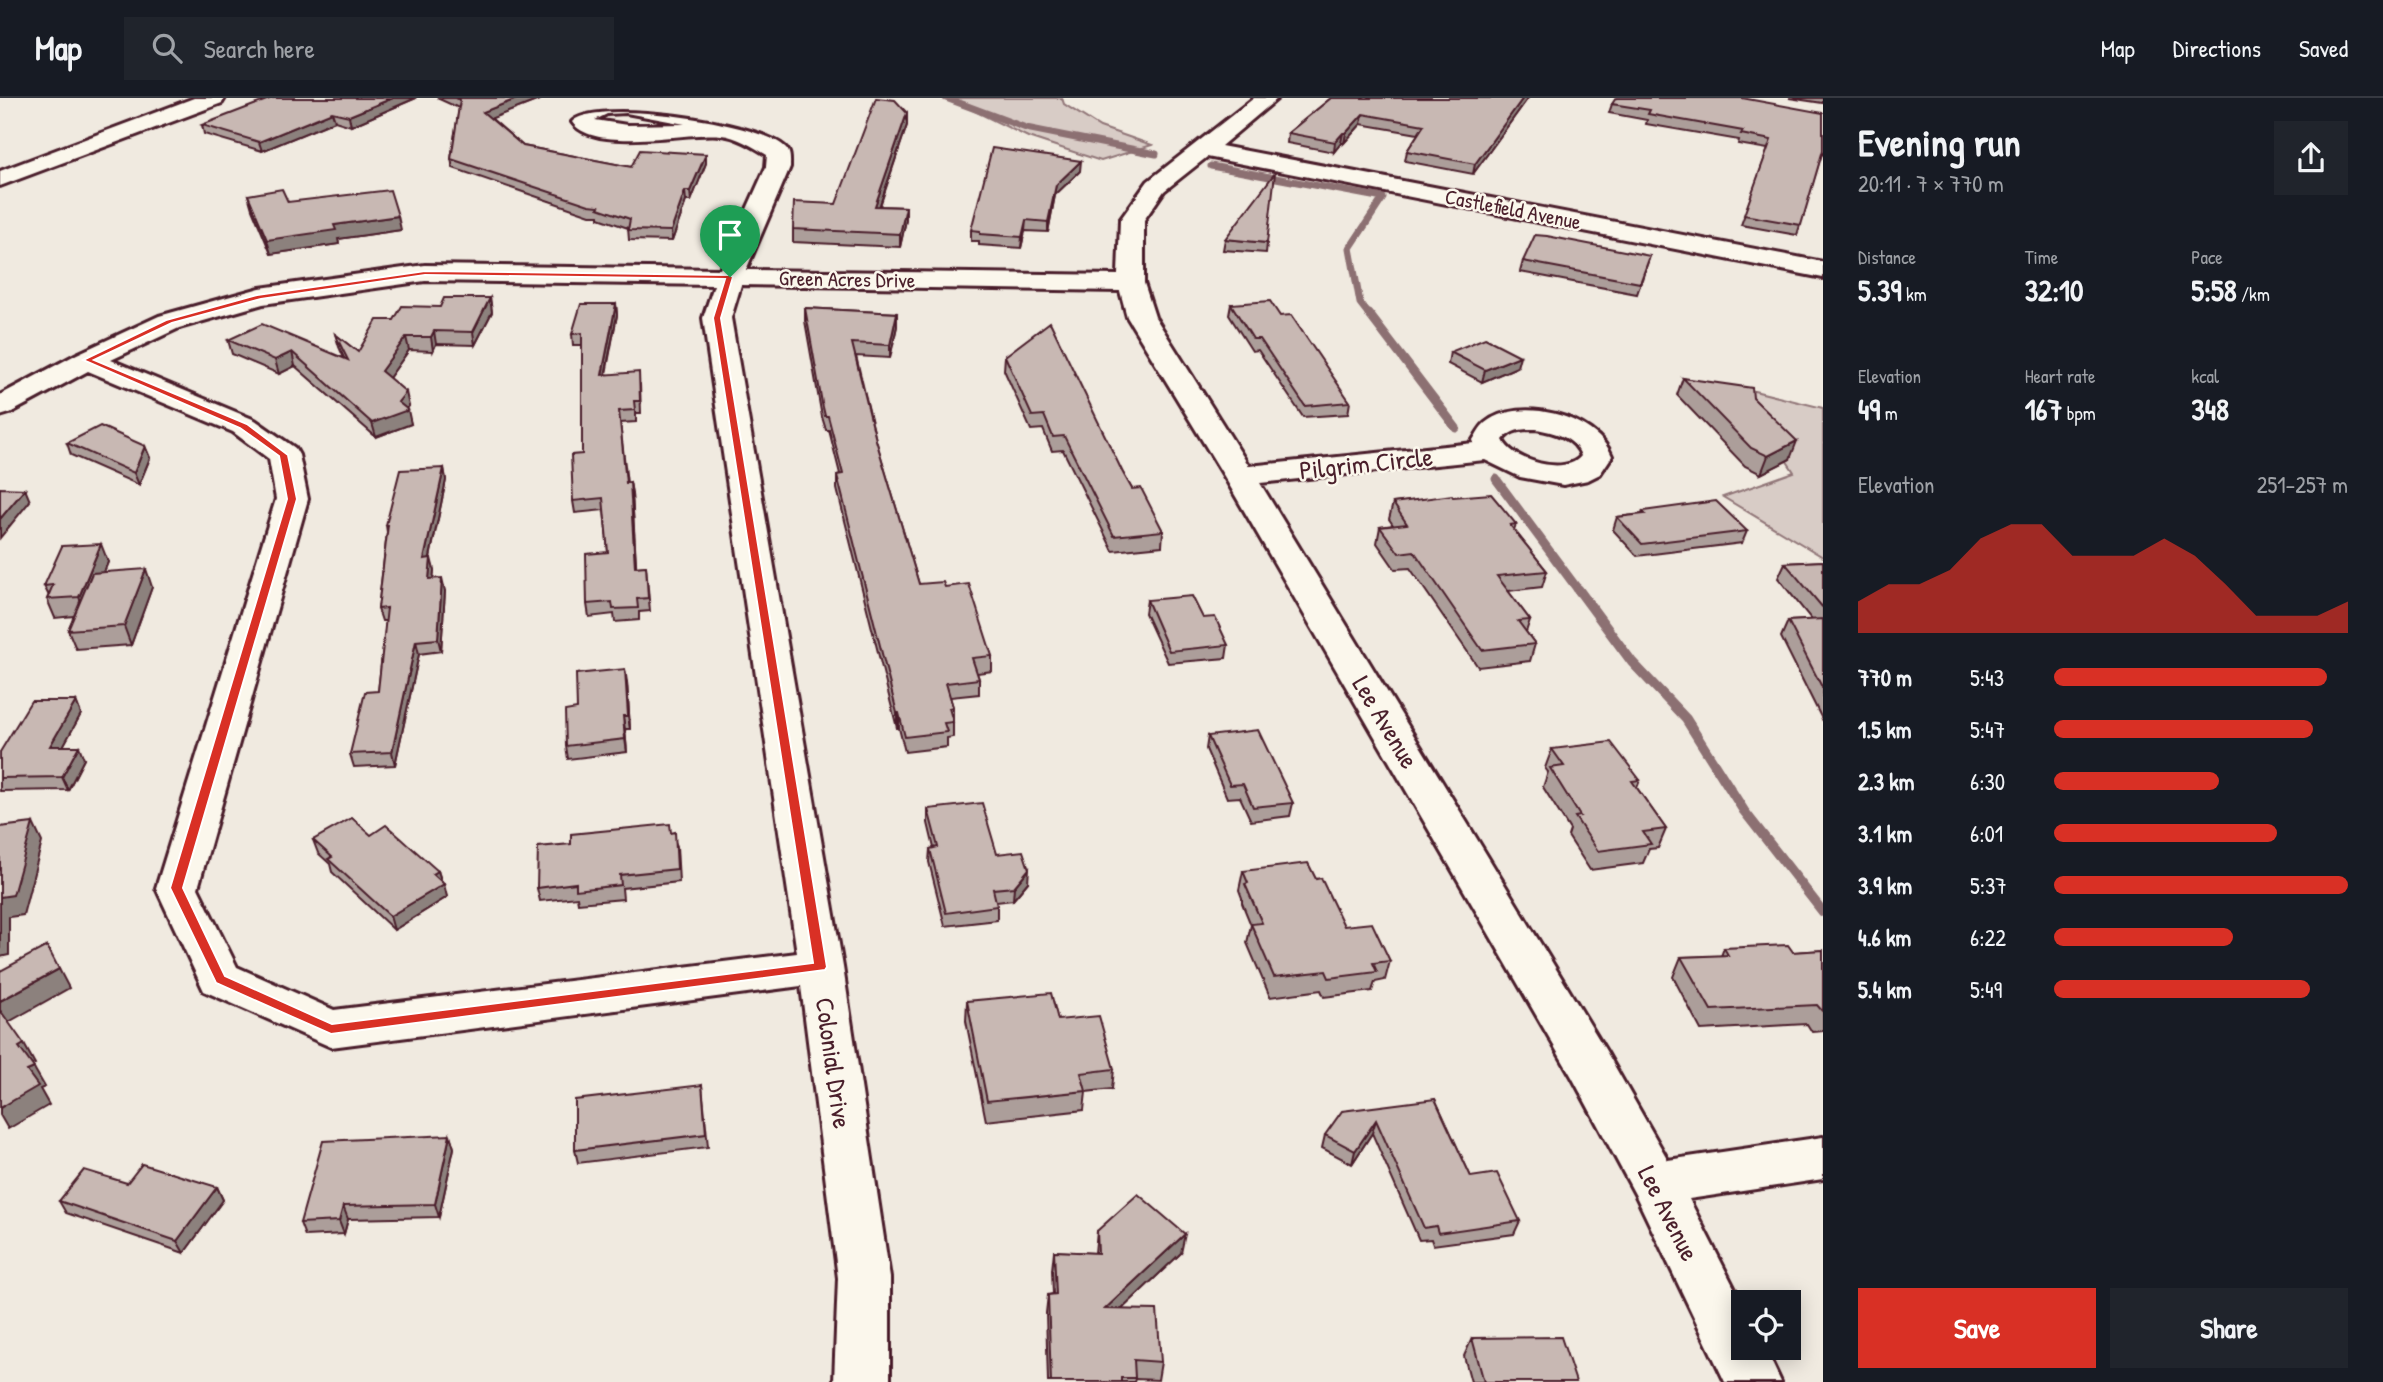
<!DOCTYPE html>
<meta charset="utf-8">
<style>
:root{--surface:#171b24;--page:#20242c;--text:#f1f3f6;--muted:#9ea1a6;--line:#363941;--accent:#d93025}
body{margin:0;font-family:"Patrick Hand",sans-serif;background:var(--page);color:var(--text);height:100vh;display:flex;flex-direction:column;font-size:26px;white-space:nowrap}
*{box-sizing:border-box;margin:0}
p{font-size:23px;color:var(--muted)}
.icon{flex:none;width:38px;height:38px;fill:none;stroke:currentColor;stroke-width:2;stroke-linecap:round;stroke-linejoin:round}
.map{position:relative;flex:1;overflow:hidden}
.panel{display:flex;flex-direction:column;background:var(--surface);width:560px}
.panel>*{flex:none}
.controls{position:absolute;left:1731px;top:1192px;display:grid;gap:14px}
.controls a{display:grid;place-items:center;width:70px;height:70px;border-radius:0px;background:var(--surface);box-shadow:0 4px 18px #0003;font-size:35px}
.pin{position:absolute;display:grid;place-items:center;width:60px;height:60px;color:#fff;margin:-72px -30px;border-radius:50% 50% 50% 0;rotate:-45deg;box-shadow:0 0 7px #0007}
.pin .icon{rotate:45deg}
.round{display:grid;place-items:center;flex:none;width:74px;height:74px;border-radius:0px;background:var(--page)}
.headline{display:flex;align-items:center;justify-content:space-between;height:119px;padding:0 35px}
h1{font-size:38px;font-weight:800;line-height:52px}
.metrics{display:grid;grid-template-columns:repeat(3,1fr);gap:10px;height:119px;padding:7px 35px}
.metrics div{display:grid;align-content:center}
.metrics b{font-size:30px;font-weight:800}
.metrics small{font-size:19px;font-weight:400}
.metrics p{font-size:19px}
.chart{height:196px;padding:14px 35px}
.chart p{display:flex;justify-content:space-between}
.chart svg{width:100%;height:126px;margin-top:7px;fill:var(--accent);opacity:.7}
.button{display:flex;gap:14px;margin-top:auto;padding:14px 35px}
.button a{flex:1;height:80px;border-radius:0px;background:var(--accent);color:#fff;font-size:28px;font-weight:800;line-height:80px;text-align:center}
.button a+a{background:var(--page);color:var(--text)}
ul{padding:0 35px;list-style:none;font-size:23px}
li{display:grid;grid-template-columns:112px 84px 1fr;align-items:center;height:52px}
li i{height:18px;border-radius:9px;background:var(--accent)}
header{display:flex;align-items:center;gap:42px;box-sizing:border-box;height:98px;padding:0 35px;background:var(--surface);border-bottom:2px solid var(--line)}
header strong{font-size:33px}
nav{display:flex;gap:38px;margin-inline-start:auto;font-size:24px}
.search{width:490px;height:63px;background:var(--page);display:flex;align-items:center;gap:18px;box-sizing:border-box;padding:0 24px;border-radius:0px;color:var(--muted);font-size:26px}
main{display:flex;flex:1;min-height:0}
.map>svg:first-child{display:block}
.green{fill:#d8ccc6;stroke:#917678;stroke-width:2}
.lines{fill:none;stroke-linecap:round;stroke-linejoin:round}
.stream-far2{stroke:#8c6f72;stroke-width:7}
.stream-far1{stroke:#8c6f72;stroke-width:9}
.stream{stroke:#8c6f72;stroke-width:10}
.minor-casing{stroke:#4a1f2b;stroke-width:6}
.major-casing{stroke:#4a1f2b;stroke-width:6}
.minor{fill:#fbf7ec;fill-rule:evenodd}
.major{fill:#fbf7ec;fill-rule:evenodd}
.wall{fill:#ac9e9a;stroke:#4a1f2b;stroke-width:2}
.shaded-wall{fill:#8c817d;stroke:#4a1f2b;stroke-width:2}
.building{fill:#c8b8b3;stroke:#4a1f2b;stroke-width:2}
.route{fill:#d93025;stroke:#fff;stroke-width:2;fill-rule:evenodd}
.labels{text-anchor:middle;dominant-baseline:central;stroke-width:5;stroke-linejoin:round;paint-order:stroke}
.far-street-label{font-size:21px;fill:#4a1f2b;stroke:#fbf7ec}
.street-label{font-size:26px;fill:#4a1f2b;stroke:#fbf7ec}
</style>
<header>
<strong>Map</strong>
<div class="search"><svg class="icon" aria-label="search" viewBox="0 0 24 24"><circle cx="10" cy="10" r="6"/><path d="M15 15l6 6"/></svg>Search here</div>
<nav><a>Map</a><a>Directions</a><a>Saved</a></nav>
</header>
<main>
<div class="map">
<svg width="1823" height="1284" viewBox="0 0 1823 1284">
<rect width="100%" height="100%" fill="#f0eae0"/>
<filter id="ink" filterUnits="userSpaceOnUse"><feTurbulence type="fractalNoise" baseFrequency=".0143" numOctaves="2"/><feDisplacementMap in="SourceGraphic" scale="14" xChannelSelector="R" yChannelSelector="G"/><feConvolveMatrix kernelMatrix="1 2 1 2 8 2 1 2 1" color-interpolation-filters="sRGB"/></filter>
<g filter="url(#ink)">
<g class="green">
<polygon points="948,0 1062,0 1064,6 1100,29 1152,47 1101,63 1028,39"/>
<polygon points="1738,289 1823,310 1823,459 1723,399 1794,374"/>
</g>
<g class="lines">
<g class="stream-far2">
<polyline points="946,0 1026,30 1156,56"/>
<polyline points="1211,68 1383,100 1350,150 1360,205 1370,218"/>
</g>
<g class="stream-far1">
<polyline points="1369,216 1456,330"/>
<polyline points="1496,381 1579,493"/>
</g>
<polyline class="stream" points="1578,491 1632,564 1686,621 1744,713 1823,814"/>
<defs>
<path id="minor" d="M 1254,0 L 1278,0 L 1221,48 L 1823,164 L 1823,180 L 1207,59 L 1164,93 L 1144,122 L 1144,185 L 1155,219 L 1249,368 L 1474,345 L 1473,342 C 1477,336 1480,329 1485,325 C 1519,297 1597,318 1612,358 L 1600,376 L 1588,382 L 1563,387 L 1520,379 L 1485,362 L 1260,385 L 1606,953 L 1668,1062 L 1823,1039 L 1823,1081 L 1689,1101 L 1743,1207 L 1743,1250 L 1765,1250 L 1781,1284 L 1725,1284 L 1636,1098 L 1572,979 L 1224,378 L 1127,219 L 1120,193 L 741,187 L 731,220 L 843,869 L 890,1180 L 890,1284 L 834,1284 L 838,1180 L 801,888 L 331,949 L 204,893 L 156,790 L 276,401 L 269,361 L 233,334 L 88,273 L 10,315 L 0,318 L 0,297 L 77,256 L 159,218 L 260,190 L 425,167 L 720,171 L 766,69 L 767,57 C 754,49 736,38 721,37 C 688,33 594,56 572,24 C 592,0 757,23 785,49 C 791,54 790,62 790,69 L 746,172 L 1118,177 L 1120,122 L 1148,83 ZM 626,15 L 685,26 L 627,27 L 595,22 L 607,16 ZM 425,183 L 714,187 L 703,220 L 797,855 L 334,912 L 237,869 L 198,790 L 308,401 L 299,357 L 295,350 L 255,322 L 111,262 L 179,230 L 263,206 ZM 1536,331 C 1553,334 1575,339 1581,358 C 1566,378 1512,363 1503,342 C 1511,331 1523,331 1536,331 Z"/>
<polygon id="major" points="194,0 225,0 222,5 0,88 0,73"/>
</defs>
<use href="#minor" class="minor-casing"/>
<use href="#major" class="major-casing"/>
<use href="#minor" class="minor"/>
<use href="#major" class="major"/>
</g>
<g class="wall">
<polygon points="416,0 351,28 335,23 262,53 204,36 202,27"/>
<polygon points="437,0 544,0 491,20 523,48 631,69 706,56 706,65 691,103 686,103 672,143 629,142 628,130 599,120 599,117 590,117 453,70 451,61 459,10"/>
<polygon points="1331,0 1528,0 1473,76 1405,63 1407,53 1418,36 1361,26 1344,45 1341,45 1334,54 1287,45 1288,35"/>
<polygon points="1789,0 1823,0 1823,5"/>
<polygon points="1612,6 1823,15 1823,56 1822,55 1797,137 1741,127 1768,51 1738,46 1739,42 1646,26 1647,22 1609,15"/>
<polygon points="907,15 907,27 880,108 906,109 906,122 900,149 793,144 793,131 836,106"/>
<polygon points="1080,73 1055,97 1048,134 1025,133 1021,150 979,147 979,143 971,143 971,132"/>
<polygon points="248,97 288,104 401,132 338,141 339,146 271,156 252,111"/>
<polygon points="1225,141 1267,145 1266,155 1223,152"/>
<polygon points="1650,158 1637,196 1520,174 1523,163"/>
<polygon points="490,200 492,214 475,247 436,246 433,253 409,252 389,280 409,308 406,311 411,326 376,339 295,268 279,276 232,256 228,242 344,260 339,249 335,236 358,254 394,222 440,209"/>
<polygon points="616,206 617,217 606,276 640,286 641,315 636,315 636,324 620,325 627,385 630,384 632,396 636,469 646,468 650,513 639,514 639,522 615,524 614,516 589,519 587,506 608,454 604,412 575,415 573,403 582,356 582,247 573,247 572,236"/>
<polygon points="1231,206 1280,218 1350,304 1348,316 1303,319 1258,252 1252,253 1229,217"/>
<polygon points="805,210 897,215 897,228 890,260 856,258 876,342 919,486 945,489 992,558 992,573 977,575 979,581 979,596 950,599 953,609 953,639 947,640 947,649 905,654 899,630 897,630 837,391 837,377 840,376 829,332 826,332 822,319 805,223"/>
<polygon points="1450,254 1517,269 1482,284 1448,266"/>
<polygon points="1005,258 1123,375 1132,391 1163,433 1162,448 1113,453 1063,352 1052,353 1043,331 1031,332 1004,272"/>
<polygon points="1683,280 1753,300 1790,361 1761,376 1745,368 1677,297"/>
<polygon points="67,345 145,348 150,360 139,387 71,357"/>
<polygon points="444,370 446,382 430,460 434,472 433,481 445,493 441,553 419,556 395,667 354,669 350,656 378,593 386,523 382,523 378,511 387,434 386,427"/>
<polygon points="1453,399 1516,426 1514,432 1547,473 1542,489 1508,493 1530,522 1526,534 1535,546 1530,563 1478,569 1410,470 1395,471 1377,445 1380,429 1393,427 1389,421 1393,405"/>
<polygon points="1643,413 1747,433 1742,445 1637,458 1613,432 1617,419 1642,416"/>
<polygon points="1823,463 1823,623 1781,539 1788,523 1812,522 1778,480 1785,465"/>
<polygon points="108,464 104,474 152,489 131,547 76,551 68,532 74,518 55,520 47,501 49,498 44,488"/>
<polygon points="1147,502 1203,520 1228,547 1226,560 1168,565 1145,515"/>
<polygon points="627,584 630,631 625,631 627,654 568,661 566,648 577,611"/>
<polygon points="76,603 81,616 63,648 84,661 68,692 0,693 0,654"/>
<polygon points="1208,638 1293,705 1290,718 1251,723 1240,699 1227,700 1206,651"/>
<polygon points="1552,651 1640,682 1637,690 1666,731 1658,750 1649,751 1643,765 1590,772 1568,738 1570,732 1543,689 1548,674 1545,670"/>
<polygon points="928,711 997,756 1028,784 1013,802 996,804 997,808 997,822 945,828 929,764 930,751 934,750 928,725"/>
<polygon points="671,735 677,748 679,784 622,790 623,801 578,805 577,799 540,803 537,790"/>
<polygon points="371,737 438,773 447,799 394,832 332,774 330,766 318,755 313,742"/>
<polygon points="1243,773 1316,781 1344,828 1390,863 1385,882 1375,884 1372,893 1324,899 1321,892 1270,899 1247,845 1251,827 1242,805 1242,800 1239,792"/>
<polygon points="1724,850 1793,854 1823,852 1823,933 1812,934 1807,926 1701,932 1673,879 1681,859 1721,858"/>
<polygon points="967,903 1058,922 1114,971 1112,991 1086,994 1084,1012 986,1023 966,923"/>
<polygon points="702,987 708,1049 578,1065 575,1052"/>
<polygon points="1435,1001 1471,1079 1520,1123 1514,1136 1433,1147 1431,1141 1419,1142 1372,1035 1352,1066 1322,1050 1325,1037"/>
<polygon points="450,1037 454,1050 439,1119 348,1121 344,1136 305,1138 300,1125"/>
<polygon points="127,1085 217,1089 223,1102 184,1155 66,1115 59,1103"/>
<polygon points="1097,1133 1181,1155 1122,1211 1161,1264 1158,1282 1135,1281 1134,1284 1048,1284 1046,1215 1048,1197 1053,1196 1052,1172 1054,1153 1095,1155"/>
<polygon points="1472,1240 1576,1284 1471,1284 1464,1258"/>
</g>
<g class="shaded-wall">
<polygon points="393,0 416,0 351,28 349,18"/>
<polygon points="519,0 544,0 485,23 483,14"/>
<polygon points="1523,0 1528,0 1473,76 1475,66"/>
<polygon points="332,14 335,23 262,53 259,44"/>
<polygon points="907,15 907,27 875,121 875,108"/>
<polygon points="1363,16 1361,26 1344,45 1346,35"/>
<polygon points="1343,35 1341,45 1334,54 1335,44"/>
<polygon points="706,56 706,65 691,103 690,93"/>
<polygon points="1081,63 1080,73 1055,97 1048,134 1048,124 1056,87"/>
<polygon points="685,93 686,103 672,143 671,133"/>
<polygon points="906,109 906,122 900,149 900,136"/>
<polygon points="398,118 401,132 338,141 339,146 271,156 267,142 334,127"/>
<polygon points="1026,122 1025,133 1021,150 1022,139"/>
<polygon points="490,200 492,214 475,247 473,234"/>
<polygon points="616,206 617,217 603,288 602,277"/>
<polygon points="897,215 897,228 890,260 890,247"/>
<polygon points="434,233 436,246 433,253 431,239"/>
<polygon points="406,239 409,252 384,287 381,273"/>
<polygon points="292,254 295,268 279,276 275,262"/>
<polygon points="1520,258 1517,269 1482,284 1485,272"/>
<polygon points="406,294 409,308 405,314 408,312 411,326 376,339 372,325 398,304"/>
<polygon points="1797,343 1790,361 1761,376 1768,358"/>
<polygon points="145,348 150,360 139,387 134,375"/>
<polygon points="444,370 446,382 427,473 424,461"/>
<polygon points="630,384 632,396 637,482 635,469"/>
<polygon points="25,391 30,403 0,440 0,421"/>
<polygon points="101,446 108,464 86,517 79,499"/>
<polygon points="431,460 434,472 432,494 429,481"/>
<polygon points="146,471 152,489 131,547 124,528"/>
<polygon points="442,480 445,493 441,553 438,541"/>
<polygon points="416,543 419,556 395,667 392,654"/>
<polygon points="625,571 627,584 630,631 628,618"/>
<polygon points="76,603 81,616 56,661 50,648"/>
<rect x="897" y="615" width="2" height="15"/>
<polygon points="623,618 625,631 627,654 625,641"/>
<polygon points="79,648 84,661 68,692 62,679"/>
<polygon points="33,725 42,744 23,817 9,819 9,857 0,859 0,799"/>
<polygon points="1029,771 1028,784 1013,802 1014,789"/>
<polygon points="438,773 442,786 433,776"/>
<polygon points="444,786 447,799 394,832 390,818"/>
<polygon points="59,871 69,890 7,925 0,913 0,903"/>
<polygon points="24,946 35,966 29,968 19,949"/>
<polygon points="34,970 45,989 40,991 49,1007 8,1031 0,1017 0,1010 27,973"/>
<polygon points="1376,1022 1372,1035 1352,1066 1355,1053"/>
<polygon points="450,1037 454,1050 439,1119 435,1106"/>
<polygon points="217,1089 223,1102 184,1155 177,1143"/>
<polygon points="343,1108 348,1121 344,1136 339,1123"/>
<polygon points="1185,1136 1181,1155 1102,1230 1105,1211"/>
</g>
<g class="building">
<polygon points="272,0 393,0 349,18 332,14 259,44 202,27"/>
<polygon points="456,0 519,0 483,14 523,48 631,69 640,52 706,56 690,93 685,93 671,133 628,132 630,121 598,110 599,108 589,107 451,61 460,2"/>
<polygon points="876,0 895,2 907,15 875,108 906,109 900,136 793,131 794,104 836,106"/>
<polygon points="1331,0 1523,0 1475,66 1407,53 1424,27 1363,16 1346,35 1343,35 1335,44 1288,35"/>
<polygon points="1616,0 1742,0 1823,15 1823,52 1801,127 1744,117 1771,42 1741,36 1743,33 1648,16 1650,12 1612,6"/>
<polygon points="992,50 1081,63 1056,87 1048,124 1026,122 1022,139 980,136 980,133 971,132"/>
<polygon points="1275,75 1267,145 1225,141"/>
<polygon points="282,91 288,104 390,92 398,118 334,127 336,132 267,142 248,97"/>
<polygon points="1535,137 1547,138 1650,158 1640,185 1523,163"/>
<polygon points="444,200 490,200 473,234 434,233 431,239 406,239 381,273 406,294 398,304 408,312 372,325 292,254 275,262 228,242 262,226 348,262 335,236 358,254 377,222 394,222 402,208 440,209"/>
<polygon points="1270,203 1280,218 1291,217 1350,304 1305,308 1260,241 1253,241 1231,206"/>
<polygon points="581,206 616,206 602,277 639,274 640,303 634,303 635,312 619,313 626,385 630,384 635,469 646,468 648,500 637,501 638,510 613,511 612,504 587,506 586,456 608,454 603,400 573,403 571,357 582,356 582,235 572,236"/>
<polygon points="805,210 897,215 890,247 852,245 876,342 919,486 943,484 945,489 969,486 992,558 972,560 979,581 946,585 953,609 949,610 953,624 944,625 947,634 905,639 899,615 897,615 837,377 843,376 828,318 825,318 822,305"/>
<polygon points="1050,224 1123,375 1132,391 1141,390 1163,433 1114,438 1064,338 1053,339 1044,317 1032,318 1005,258"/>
<polygon points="1485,240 1520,258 1485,272 1450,254"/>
<polygon points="1683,280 1752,290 1753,300 1797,343 1768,358 1751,350"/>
<polygon points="100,328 145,348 134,375 67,345"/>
<polygon points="444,370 424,461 431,460 429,481 442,480 438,541 416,543 392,654 350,656 365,594 378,593 387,510 378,511 388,427 386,427 400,372"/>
<polygon points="0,390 25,391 0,421"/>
<polygon points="1491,396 1516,426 1510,427 1547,473 1497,478 1530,522 1518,523 1535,546 1482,552 1414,453 1399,455 1380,429 1407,426 1393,405 1452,397 1453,399"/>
<polygon points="1716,403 1747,433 1642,446 1617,419 1645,416 1643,413"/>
<polygon points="101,446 79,499 47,501 53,487 44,488 62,448"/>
<polygon points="1823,463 1823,510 1785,465"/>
<polygon points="146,471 124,528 68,532 92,475"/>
<polygon points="1192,498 1203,520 1215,519 1228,547 1169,553 1147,502"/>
<polygon points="1823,521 1823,591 1788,523"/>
<polygon points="625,571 628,618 623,618 625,641 566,648 565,613 577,611 576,576"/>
<polygon points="31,603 76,603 50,648 79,648 62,679 0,680 0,654"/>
<polygon points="1258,632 1293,705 1253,709 1243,686 1230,687 1208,638"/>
<polygon points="1611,644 1640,682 1632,683 1666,731 1643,734 1651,746 1598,753 1575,719 1580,718 1550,670 1564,668 1552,651"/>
<polygon points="982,705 997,756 1023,753 1029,771 1014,789 993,791 997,808 946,815 930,751 938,749 928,711"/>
<polygon points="352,720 371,737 386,727 438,773 433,776 444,786 390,818 328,761 332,759 313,742"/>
<polygon points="33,725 13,797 0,799 0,729"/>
<polygon points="670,726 671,735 675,734 677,771 620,777 621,787 576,792 576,785 537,790 538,749 571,746 571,736"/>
<polygon points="1308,765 1316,781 1321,780 1344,828 1372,825 1390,863 1373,865 1377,874 1329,880 1326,873 1274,879 1251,826 1262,825 1245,786 1248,785 1243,773"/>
<polygon points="1788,847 1793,854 1823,852 1823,914 1817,907 1711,912 1681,859 1728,857 1724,850"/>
<polygon points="47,848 59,871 0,903 0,873"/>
<polygon points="1051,895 1058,922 1099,918 1114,971 1081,975 1086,993 987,1003 967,903"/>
<polygon points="0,912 24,946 19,949 34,970 27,973 38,988 0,1010"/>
<polygon points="702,987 706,1036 575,1052 575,1002"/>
<polygon points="1435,1001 1471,1079 1497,1075 1520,1123 1438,1135 1436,1128 1424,1130 1376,1022 1355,1053 1325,1037 1342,1013"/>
<polygon points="450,1037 435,1106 343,1108 339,1123 300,1125 323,1043"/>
<polygon points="142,1066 217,1089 177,1143 59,1103 84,1072 127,1085"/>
<polygon points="1138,1096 1185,1136 1105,1211 1157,1212 1161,1264 1134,1262 1135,1280 1121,1280 1121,1284 1051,1284 1048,1197 1056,1196 1054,1153 1098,1155 1097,1133"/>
<polygon points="1561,1239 1576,1284 1484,1284 1472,1240"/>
</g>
</g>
<path class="route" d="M 425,173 L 730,177 L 733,179 L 721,220 L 827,869 L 825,872 L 331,936 L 216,885 L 170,790 L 287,401 L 279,358 L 240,330 L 83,262 L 166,222 L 257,197 ZM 425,177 L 725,181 L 713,220 L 813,865 L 332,926 L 225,878 L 183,790 L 297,401 L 288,357 L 247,326 L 94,262 L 172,225 L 261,201 Z"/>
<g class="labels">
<g class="far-street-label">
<text transform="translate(1513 111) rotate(11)">Castlefield Avenue</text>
<text transform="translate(847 181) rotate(1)">Green Acres Drive</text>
</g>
<g class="street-label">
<text transform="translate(1366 365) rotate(-6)">Pilgrim Circle</text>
<text transform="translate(1386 624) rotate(59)">Lee Avenue</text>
<text transform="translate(834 965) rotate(82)">Colonial Drive</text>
<text transform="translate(1669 1115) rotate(63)">Lee Avenue</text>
</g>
</g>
</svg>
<div class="controls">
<a><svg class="icon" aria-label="locate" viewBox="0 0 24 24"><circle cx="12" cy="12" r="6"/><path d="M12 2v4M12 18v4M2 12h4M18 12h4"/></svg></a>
</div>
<div class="pin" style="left:730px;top:179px;background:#1e9e55"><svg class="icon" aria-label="arrive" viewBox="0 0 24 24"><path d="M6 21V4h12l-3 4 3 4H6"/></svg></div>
</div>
<section class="panel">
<div class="headline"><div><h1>Evening run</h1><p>20:11 · 7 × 770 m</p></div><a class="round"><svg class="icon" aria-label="share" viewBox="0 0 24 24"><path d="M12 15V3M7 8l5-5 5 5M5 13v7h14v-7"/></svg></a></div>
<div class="metrics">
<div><p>Distance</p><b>5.39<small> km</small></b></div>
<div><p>Time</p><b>32:10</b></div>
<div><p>Pace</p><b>5:58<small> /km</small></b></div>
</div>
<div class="metrics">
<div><p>Elevation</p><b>49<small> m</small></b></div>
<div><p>Heart rate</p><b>167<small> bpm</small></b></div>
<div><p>kcal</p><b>348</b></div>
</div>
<div class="chart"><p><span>Elevation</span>251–257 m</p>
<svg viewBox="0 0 160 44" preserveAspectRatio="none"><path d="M0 44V33L10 27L20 27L30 22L40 11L50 6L60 6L70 17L80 17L90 17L100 11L110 17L120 27L130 38L140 38L150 38L160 33V44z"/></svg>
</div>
<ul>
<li><b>770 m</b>5:43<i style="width:93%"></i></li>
<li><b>1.5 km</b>5:47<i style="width:88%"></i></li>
<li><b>2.3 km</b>6:30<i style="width:56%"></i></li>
<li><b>3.1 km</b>6:01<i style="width:76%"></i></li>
<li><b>3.9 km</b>5:37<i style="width:100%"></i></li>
<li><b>4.6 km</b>6:22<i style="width:61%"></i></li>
<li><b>5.4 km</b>5:49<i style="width:87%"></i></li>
</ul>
<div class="button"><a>Save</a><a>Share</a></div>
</section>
</main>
